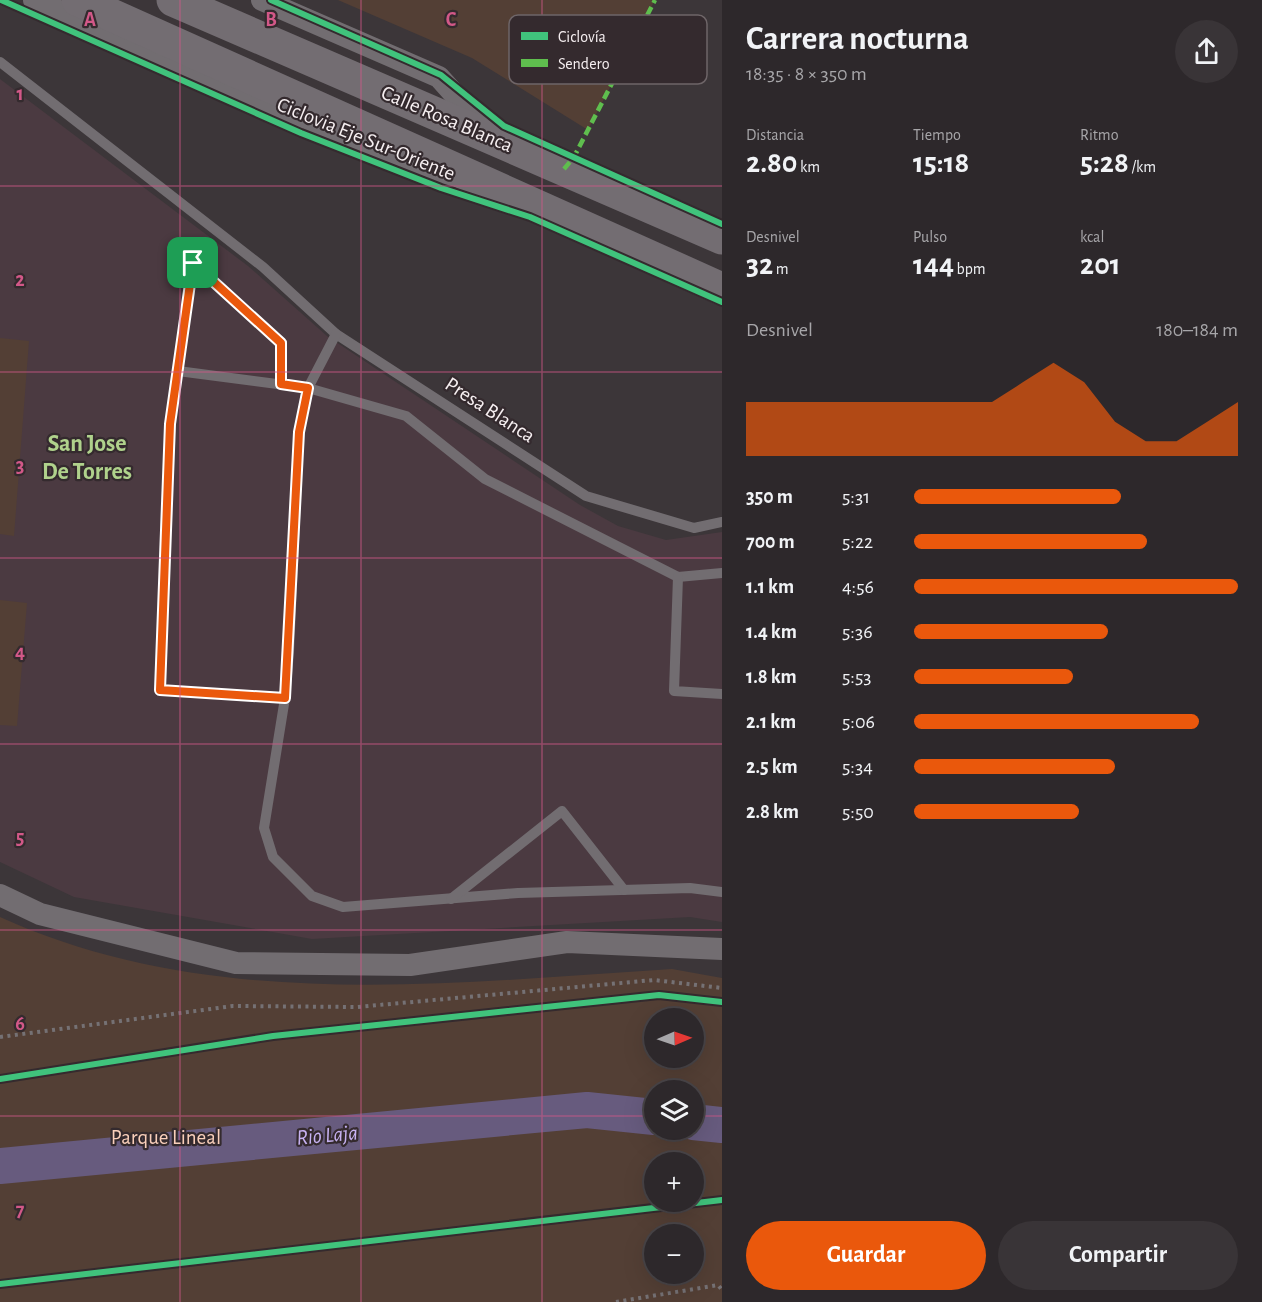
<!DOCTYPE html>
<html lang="es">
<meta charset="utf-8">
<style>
:root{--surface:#2d282b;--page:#393437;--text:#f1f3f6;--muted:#a7a6a9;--line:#484447;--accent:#ea580c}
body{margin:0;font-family:"Alegreya Sans",sans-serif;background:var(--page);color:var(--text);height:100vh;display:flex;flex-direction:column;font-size:22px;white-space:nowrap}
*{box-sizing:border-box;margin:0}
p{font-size:20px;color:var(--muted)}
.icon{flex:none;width:33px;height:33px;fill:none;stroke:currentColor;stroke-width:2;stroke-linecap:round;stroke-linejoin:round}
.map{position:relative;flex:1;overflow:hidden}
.sheet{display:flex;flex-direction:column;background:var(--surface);width:540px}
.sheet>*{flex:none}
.needle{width:39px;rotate:88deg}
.fabs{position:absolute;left:644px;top:1008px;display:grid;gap:12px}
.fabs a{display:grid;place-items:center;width:60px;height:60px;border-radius:50%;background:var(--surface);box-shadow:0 6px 24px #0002,0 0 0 2px var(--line);font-size:30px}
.pin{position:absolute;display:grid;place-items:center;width:51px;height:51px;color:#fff;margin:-26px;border-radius:12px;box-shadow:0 3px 9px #0006}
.round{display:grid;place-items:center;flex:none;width:63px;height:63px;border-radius:32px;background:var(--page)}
.headline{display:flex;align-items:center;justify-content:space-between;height:102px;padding:0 24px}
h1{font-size:33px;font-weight:600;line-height:45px}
.figures{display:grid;grid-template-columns:repeat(3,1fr);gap:9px;height:102px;padding:6px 24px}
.figures div{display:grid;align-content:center}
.figures b{font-size:30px;font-weight:600}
.figures small{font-size:16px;font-weight:400}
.figures p{font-size:16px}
.chart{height:168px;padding:12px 24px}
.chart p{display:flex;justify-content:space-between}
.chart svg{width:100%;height:108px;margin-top:6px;fill:var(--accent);opacity:.7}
.cta{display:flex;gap:12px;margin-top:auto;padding:12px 24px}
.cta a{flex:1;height:69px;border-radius:36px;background:var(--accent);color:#fff;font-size:24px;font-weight:600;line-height:69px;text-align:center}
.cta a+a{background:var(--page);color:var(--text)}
ul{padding:0 24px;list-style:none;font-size:20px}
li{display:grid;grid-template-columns:96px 72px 1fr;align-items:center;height:45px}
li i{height:15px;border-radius:8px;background:var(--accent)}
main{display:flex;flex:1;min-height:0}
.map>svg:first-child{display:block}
.built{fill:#4b3a41}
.green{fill:#533f35;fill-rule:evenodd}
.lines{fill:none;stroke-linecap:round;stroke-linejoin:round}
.river{stroke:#675b7e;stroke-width:36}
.path{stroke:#757174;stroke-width:4;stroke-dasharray:3 4.5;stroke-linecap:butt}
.service{stroke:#726d71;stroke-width:10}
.minor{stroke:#726d71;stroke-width:22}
.primary{stroke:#736d72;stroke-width:33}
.quiet{stroke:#5fbe4e;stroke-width:4.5;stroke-dasharray:9 4.5;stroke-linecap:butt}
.cycleway-casing{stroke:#342a2e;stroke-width:10}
.cycleway{stroke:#40c37c;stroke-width:6}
.route-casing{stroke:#fff;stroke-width:12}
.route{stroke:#ea580c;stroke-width:8}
.grid{fill:none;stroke:#d25888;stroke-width:1.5;stroke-opacity:0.55}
.labels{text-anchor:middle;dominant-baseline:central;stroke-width:4.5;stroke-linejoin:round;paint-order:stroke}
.street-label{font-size:21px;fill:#f6eff1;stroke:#342a2e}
.park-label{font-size:21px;fill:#f9cfba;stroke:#342a2e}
.water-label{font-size:22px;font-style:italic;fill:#c7b2f2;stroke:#342a2e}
.quarter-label{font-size:24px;font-weight:bold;fill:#b0d28c;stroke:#342a2e}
.key{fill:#342a2e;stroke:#6e6568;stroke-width:1.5}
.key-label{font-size:16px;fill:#f6eff1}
.grid-label{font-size:20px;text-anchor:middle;font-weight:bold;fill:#d25888;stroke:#342a2e;stroke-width:4.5;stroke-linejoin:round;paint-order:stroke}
</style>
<main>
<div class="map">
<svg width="722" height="1302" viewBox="0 0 722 1302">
<rect width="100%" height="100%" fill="#3c3639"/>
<polygon class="built" points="0,79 248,266 327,336 580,505 618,526 666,540 722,532 722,922 690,917 312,939 74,897 0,862"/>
<g class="green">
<polygon points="338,0 655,0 588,130 472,58"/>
<polygon points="0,338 29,341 14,536 0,534"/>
<polygon points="0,600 27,603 17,726 0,725"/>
<path d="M 0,917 C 211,1013 448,983 672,969 L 722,978 L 722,1302 L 0,1302 ZM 693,1018 L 693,1058 L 654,1058 L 654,1018 ZM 693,1090 L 693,1130 L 654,1130 L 654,1090 ZM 654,1162 L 693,1162 L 693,1202 L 654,1202 ZM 654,1234 L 693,1234 L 693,1274 L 654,1274 Z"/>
</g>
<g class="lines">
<g class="river">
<polyline points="693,1122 722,1125"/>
<polyline points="0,1166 587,1110 654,1117"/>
</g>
<g class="path">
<polyline points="0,1037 233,1006 357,1007 654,980 722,988"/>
<polyline points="616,1302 718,1285 722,1290"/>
</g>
<g class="service">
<polyline points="0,62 263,267 336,334 586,496 694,528 722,522"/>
<polyline points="336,334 308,388 299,432 289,652 285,698 264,828 273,857 312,896 343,907 518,893 690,888 722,892"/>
<polyline points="178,371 308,388 406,416 485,479 678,577 722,573"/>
<polyline points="281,384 281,343 193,263 170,424 160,690 285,698"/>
<polyline points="678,577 674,691 722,694"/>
<polyline points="451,899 562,811 624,890"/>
</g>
<g class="minor">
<polyline points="34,0 423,174 457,175"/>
<polyline points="262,0 439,77 488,132"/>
<polyline points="0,895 40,914 236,963 410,965 567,942 722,949"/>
</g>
<g class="primary">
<polyline points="78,0 722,289"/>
<polyline points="173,0 722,238"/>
</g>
<polyline class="quiet" points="564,169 574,157 655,0"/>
<defs>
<g id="cycleway">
<polyline points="1,0 301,133 441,188 530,217 722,302"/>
<polyline points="271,0 441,75 504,126 722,224"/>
<polyline points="0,1079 273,1036 659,995 722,1002"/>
<polyline points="0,1284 722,1200"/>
</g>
</defs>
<use href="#cycleway" class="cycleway-casing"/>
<use href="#cycleway" class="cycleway"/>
</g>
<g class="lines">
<defs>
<polygon id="route" points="193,263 281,343 281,384 308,388 299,432 285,698 160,690 170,424"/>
</defs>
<use href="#route" class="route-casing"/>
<use href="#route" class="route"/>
</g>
<path class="grid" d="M 180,0 L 180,1302M 361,0 L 361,1302M 542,0 L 542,1302M 0,186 L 722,186M 0,372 L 722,372M 0,558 L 722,558M 0,744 L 722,744M 0,930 L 722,930M 0,1116 L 654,1116M 693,1116 L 722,1116"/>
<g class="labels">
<g class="street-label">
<text transform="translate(447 119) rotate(23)">Calle Rosa Blanca</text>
<text transform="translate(366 139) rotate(22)">Ciclovia Eje Sur-Oriente</text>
<text transform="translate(490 410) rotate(33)">Presa Blanca</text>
</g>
<g class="park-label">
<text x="166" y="1137">Parque Lineal</text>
</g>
<g class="water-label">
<text transform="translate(327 1135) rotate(-5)">Rio Laja</text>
</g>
<g class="quarter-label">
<text x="87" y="444">San Jose<tspan x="87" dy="28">De Torres</tspan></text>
</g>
</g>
<rect x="509" y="15" width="198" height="69" rx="9" class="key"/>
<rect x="521" y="32" width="27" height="8" fill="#40c37c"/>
<rect x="521" y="59" width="27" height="8" fill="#5fbe4e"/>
<g class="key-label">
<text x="558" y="42">Ciclovía</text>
<text x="558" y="69">Sendero</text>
</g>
<g class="grid-label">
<text x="90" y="26">A</text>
<text x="271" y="26">B</text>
<text x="451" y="26">C</text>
<text x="20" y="100">1</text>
<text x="20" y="286">2</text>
<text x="20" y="472">3</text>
<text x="20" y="658">4</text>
<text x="20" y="844">5</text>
<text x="20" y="1030">6</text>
<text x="20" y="1216">7</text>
</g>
</svg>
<div class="fabs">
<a><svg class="needle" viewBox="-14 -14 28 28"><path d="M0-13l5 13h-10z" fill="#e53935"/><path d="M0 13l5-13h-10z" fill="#a7a6a9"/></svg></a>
<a><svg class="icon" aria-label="layers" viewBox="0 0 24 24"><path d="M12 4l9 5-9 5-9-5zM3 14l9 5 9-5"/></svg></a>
<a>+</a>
<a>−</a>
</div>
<div class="pin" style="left:193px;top:263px;background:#1e9e55"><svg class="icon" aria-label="arrive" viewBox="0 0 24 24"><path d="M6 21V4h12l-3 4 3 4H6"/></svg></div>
</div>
<section class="sheet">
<div class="headline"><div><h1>Carrera nocturna</h1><p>18:35 · 8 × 350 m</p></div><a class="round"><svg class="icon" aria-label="share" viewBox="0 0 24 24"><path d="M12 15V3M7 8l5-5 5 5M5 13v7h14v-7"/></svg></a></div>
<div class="figures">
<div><p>Distancia</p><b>2.80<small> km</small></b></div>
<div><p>Tiempo</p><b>15:18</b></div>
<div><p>Ritmo</p><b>5:28<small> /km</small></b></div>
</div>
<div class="figures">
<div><p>Desnivel</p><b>32<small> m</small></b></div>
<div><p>Pulso</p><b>144<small> bpm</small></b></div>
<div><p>kcal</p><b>201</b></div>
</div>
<div class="chart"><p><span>Desnivel</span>180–184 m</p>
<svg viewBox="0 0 160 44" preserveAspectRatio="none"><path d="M0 44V22L10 22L20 22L30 22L40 22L50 22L60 22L70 22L80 22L90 14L100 6L110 14L120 30L130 38L140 38L150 30L160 22V44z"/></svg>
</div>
<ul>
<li><b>350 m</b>5:31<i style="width:64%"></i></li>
<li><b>700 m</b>5:22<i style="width:72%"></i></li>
<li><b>1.1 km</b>4:56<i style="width:100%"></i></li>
<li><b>1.4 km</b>5:36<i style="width:60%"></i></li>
<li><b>1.8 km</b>5:53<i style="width:49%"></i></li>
<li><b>2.1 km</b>5:06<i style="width:88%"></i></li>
<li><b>2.5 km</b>5:34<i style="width:62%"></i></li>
<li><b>2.8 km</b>5:50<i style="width:51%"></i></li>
</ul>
<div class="cta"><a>Guardar</a><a>Compartir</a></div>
</section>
</main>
